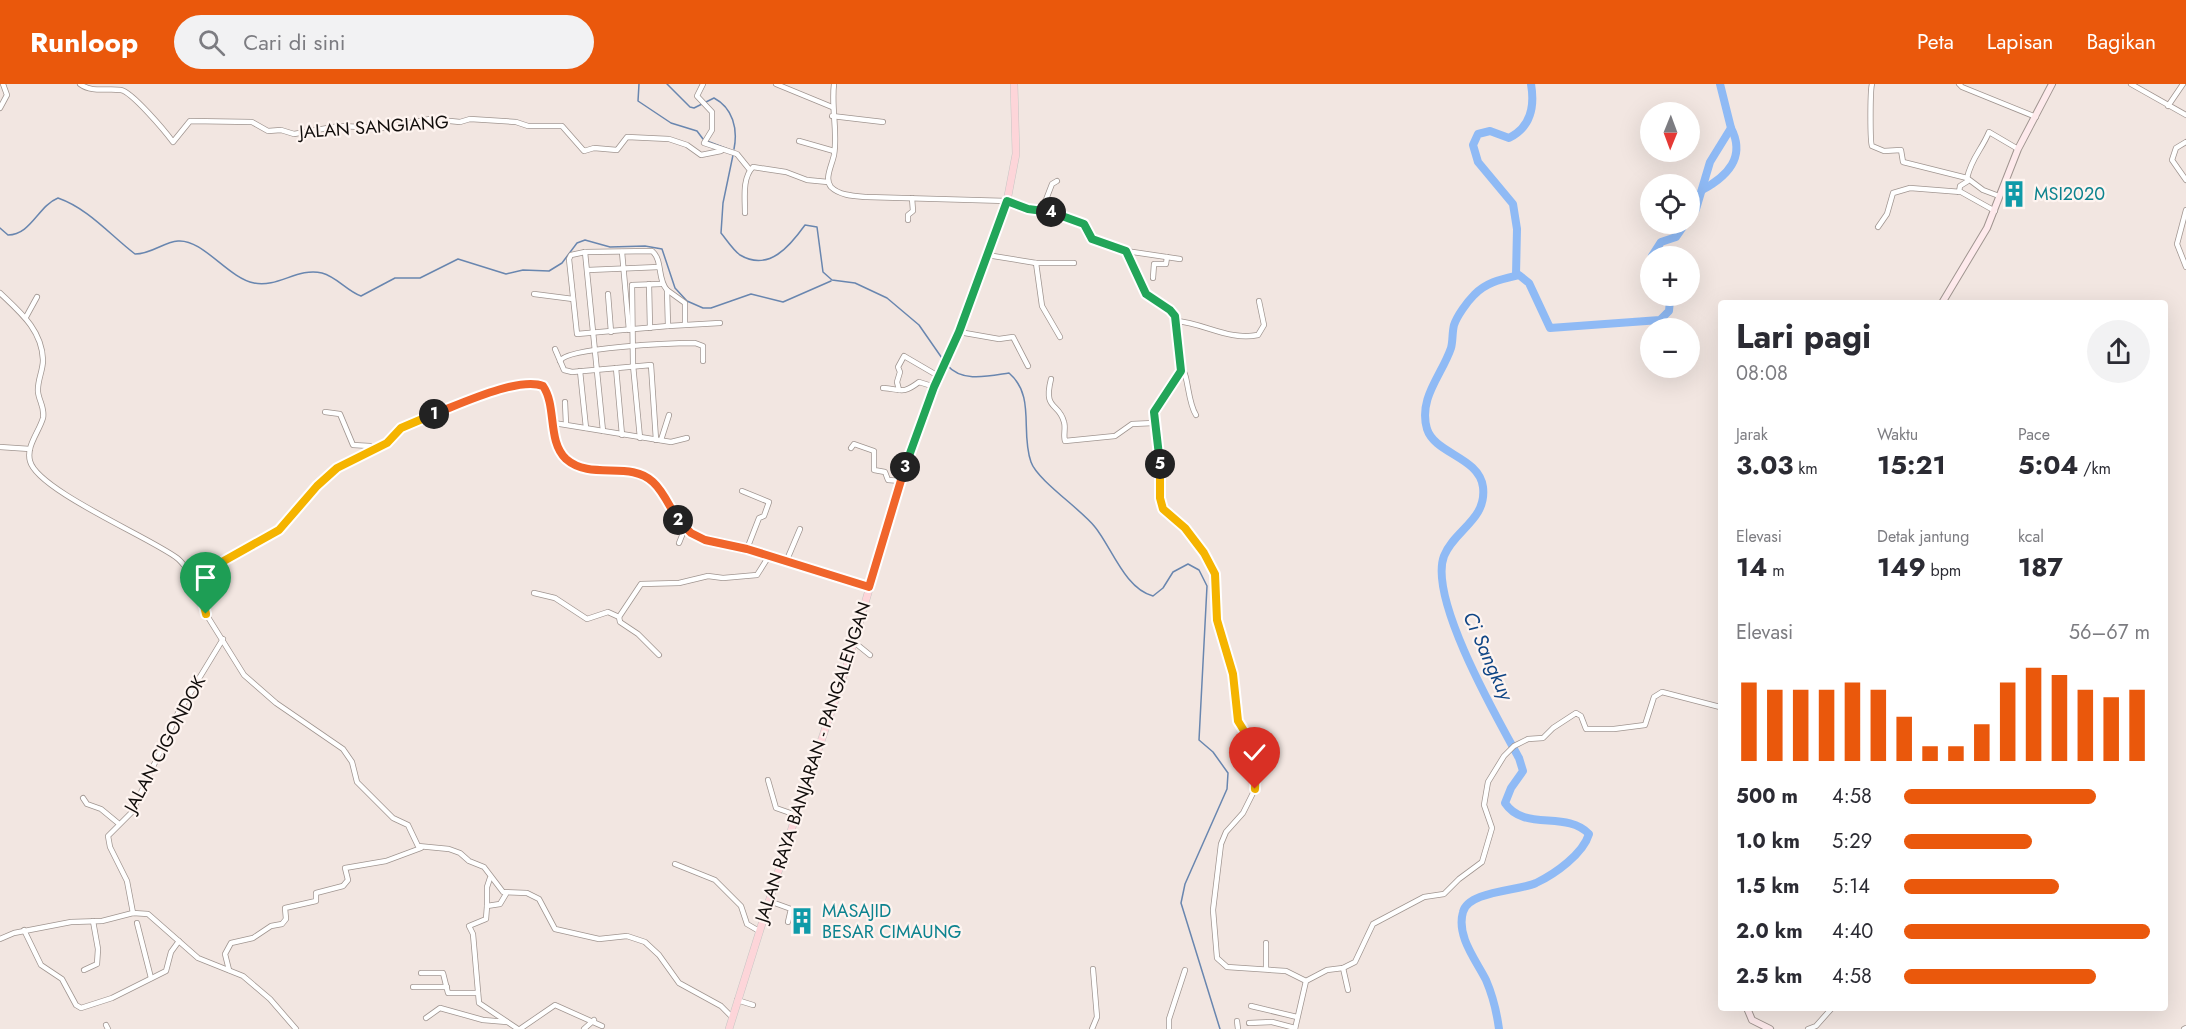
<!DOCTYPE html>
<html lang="id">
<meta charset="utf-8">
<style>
:root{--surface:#fff;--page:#f2f2f3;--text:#2b2b33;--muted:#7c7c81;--accent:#ea580c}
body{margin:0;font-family:Jost,sans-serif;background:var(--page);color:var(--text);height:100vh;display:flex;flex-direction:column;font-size:22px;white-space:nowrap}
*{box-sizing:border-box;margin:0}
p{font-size:20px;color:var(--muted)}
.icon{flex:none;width:33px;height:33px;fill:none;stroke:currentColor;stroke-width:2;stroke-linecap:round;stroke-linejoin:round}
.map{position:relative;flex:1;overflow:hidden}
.drawer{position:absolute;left:1718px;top:216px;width:450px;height:711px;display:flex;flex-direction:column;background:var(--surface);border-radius:6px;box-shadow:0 6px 24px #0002}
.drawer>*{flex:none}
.needle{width:39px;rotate:181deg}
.controls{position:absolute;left:1640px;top:18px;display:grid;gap:12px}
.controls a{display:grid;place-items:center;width:60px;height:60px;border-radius:50%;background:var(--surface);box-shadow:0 6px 24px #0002;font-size:30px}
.pin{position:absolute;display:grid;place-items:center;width:51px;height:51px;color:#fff;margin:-62px -26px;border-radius:50% 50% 50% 0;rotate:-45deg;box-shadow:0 0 6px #0007}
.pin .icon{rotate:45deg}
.km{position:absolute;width:30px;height:30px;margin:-15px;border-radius:50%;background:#222;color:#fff;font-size:16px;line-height:30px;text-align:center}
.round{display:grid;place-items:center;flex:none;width:63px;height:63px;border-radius:32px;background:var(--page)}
.summary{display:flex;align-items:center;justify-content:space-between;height:102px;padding:0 18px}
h1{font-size:33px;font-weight:700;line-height:45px}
.stats{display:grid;grid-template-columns:repeat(3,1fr);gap:9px;height:102px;padding:6px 18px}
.stats div{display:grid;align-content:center}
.stats b{font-size:26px;font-weight:700}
.stats small{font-size:16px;font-weight:400}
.stats p{font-size:16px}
.chart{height:168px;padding:12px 18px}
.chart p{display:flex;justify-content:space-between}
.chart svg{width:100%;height:108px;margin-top:6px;stroke:var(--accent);stroke-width:6}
ul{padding:0 18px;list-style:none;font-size:20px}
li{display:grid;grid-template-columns:96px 72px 1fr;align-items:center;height:45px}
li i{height:15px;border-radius:8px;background:var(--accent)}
header{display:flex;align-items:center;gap:36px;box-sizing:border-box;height:84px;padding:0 30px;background:var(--accent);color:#fff}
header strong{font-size:28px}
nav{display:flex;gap:33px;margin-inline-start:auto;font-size:21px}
.search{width:420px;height:54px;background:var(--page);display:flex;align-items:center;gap:15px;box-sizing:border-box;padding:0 21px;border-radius:33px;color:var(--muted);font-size:22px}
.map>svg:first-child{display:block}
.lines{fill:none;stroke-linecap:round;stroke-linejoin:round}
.stream{stroke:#6986af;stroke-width:1.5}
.river{stroke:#8fbaf5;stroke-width:8}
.street-casing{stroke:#a09590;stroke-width:6}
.secondary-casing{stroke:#a09590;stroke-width:8}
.primary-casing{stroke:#c6c5c4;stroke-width:8}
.street{stroke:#fff;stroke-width:4.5}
.secondary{stroke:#feeaec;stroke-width:6}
.primary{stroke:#fdd5d9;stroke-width:7}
.split-1-casing{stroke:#fff;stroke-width:12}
.split-2-casing{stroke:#fff;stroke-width:12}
.split-3-casing{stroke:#fff;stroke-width:12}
.split-4-casing{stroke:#fff;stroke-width:12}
.split-5-casing{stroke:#fff;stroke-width:12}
.split-6-casing{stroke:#fff;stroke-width:12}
.split-1{stroke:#f5b400;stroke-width:8}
.split-2{stroke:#f0652b;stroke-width:8}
.split-3{stroke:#f0652b;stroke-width:8}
.split-4{stroke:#22a559;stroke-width:8}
.split-5{stroke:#22a559;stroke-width:8}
.split-6{stroke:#f5b400;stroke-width:8}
.labels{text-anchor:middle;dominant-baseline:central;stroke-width:4.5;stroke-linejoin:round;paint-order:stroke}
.street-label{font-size:18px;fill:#110d0b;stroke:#fef4f0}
.culture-label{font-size:18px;fill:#0d838f;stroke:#fef4f0;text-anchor:start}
.water-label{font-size:20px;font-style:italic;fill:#0f4585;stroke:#fef4f0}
</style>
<header>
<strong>Runloop</strong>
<div class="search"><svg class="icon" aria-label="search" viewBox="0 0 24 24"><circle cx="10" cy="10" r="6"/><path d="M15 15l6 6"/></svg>Cari di sini</div>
<nav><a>Peta</a><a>Lapisan</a><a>Bagikan</a></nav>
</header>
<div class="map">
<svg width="2186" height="945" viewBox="0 0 2186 945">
<rect width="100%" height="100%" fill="#f2e6e1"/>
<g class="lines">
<g class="stream">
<polyline points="639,0 638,17 671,39 697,47 703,55"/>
<path d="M 667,0 L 690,23 L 694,24 L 714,14 C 733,24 738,45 734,65"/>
<polyline points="707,57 733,67"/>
<path d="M 733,71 L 723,119 L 721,149 C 726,155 733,166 740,171 C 769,188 790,162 805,141 L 817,143 L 823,188 L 832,196 L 855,199 L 887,214 L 919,241 L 944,277"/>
<path d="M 0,144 L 8,151 C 31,151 38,122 58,114 C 89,125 109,150 135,170 C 152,170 163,158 178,157 C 203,155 228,194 254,199 C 278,204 298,183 322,189 C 337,193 347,207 361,212 L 395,194 L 420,194 L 458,175 L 506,190 L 523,186 L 549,187 L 562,179 L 577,159 L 585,156 L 610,163 L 645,162 L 662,165 L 675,204 L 687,217 L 703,224 L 711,224 L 751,210 L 783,218 L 831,197"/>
<path d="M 947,281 C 962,299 989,292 1009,289 C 1036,312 1020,348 1031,378 C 1037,396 1082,426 1095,443 C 1112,464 1125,505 1153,512 L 1163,504 L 1173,488 L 1188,480 L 1199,486 L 1207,502 L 1199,656 L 1213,668 L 1228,689 L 1227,705 L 1185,800 L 1181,819 L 1220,945"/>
</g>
<g class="river">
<path d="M 1702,106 C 1728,92 1746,73 1731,44"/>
<polyline points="1689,134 1696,125 1710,78 1731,44 1720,0"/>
<polyline points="1652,172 1661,158 1676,153 1685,140"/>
<path d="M 1516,191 L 1517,145 L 1513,120 L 1478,78 L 1473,61 L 1478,50 L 1490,47 L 1509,54 C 1531,43 1535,23 1531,0"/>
<path d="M 1499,945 C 1497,930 1492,910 1486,896 C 1476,876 1456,852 1463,828 C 1468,807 1518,807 1536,799 C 1555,790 1583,770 1589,750 C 1566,726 1524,748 1505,719 L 1511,704 L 1523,687 L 1519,674 C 1497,634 1428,514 1444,472 C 1454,446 1487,436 1483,403 C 1479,373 1435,370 1427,345 C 1418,314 1442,291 1451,264 C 1453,257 1452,249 1454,241 C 1457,232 1467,218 1474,211 C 1486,198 1502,195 1519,191 L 1529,199 L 1550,244 L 1660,236 L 1669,227 L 1670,216 L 1667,212"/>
</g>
<defs>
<g id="street">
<path d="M 80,0 C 92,9 107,4 121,6 C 132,8 165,47 173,58 L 190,37 L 252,38 L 268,47 L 281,46 L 294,50 L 339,42 L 384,44 L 430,35 L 460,38 L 470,35 L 516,38 L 528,42 L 562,42 L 584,67 L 594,64 L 617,66 L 627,53 L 669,55 L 687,61 L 701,71 L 721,67"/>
<polyline points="703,0 697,12 712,28 712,46 704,59 737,70 750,86"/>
<polyline points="776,0 832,23"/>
<path d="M 834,0 C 831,24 838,48 834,71 C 832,81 824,95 831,103 C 840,112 856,112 867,113 L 1007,117 C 1031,129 1060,124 1082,139 C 1088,143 1088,150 1092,155 L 1126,167 L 1146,209 L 1173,229 L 1181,287 L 1154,328 L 1159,361 L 1161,419 L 1163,425 L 1185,444 L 1212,483 L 1217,501 L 1217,536 L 1233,590 L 1238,637 L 1251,658 L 1256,673 L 1255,705 L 1243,729 L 1226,748 L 1221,760 L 1213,826 L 1217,874 L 1227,883 L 1286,887 L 1306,897"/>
<path d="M 1872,0 C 1870,7 1870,59 1872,62 L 1884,67 L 1901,66 L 1903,78 L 1967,94 L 1983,106 L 1999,112"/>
<polyline points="1959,0 1962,3 2036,33"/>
<polyline points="2131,0 2186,31"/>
<polyline points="2168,22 2183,0"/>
<polyline points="0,24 7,11 3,0"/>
<polyline points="832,32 883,38"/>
<polyline points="799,57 834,67"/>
<polyline points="2186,58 2176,64 2172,76 2186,96"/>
<path d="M 1967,94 C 1972,73 1981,67 1989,48 L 2018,65"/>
<polyline points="1959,108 1960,102 1968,97"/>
<polyline points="1042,126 1052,100 1057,97"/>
<polyline points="2186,126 2177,160 2186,183"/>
<path d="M 745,129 C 745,114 742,94 753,83 L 786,88 L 807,96 L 828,98"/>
<polyline points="908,136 908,131 913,127 912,114"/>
<polyline points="1878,143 1887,130 1893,109 1910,104 1961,108 1995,127"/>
<path d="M 652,167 C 663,176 657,195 667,206 L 668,242 L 577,250 L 569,175 L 571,171 L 585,168 Z"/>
<polyline points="1126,167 1180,175"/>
<polyline points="585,168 603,347"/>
<polyline points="622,168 629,246"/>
<polyline points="987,171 1036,179 1042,222 1060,253"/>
<polyline points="1035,179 1074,179"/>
<polyline points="588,186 659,183"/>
<polyline points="1153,194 1154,180 1166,180 1167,173"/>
<polyline points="649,200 650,244"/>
<polyline points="667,206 685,219 685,240"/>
<path d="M 0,209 C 20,228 42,246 43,276 C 43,287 37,297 38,308 C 39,317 45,324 43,334 C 39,348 26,362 30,377 C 37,406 151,454 177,474 C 185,480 187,489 197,492"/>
<polyline points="534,210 573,215"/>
<polyline points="608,210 611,248"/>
<polyline points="26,233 37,213"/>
<path d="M 1176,237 C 1204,239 1229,257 1258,251 L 1264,241 L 1259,217"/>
<polyline points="668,242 720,239"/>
<polyline points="959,248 999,255 1013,253 1028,282"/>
<polyline points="555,265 564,286 572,288 651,281 656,356"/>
<path d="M 560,277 C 567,263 676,259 695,259 L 703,262 L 703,277"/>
<path d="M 1181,283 C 1189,291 1187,317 1196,331"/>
<polyline points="616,284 622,351"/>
<polyline points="580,287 586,344"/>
<path d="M 1051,295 C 1043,327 1059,318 1064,338 C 1066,344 1063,351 1065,357 L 1115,352 L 1132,340 L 1154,339"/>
<path d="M 883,304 C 901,305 902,311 919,298 L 935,303"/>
<polyline points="899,306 897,298 900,288 898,283 904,272 940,293"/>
<polyline points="565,318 566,340"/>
<polyline points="325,328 340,330 353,361 370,362 372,365"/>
<polyline points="554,339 671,358 687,354"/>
<polyline points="640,354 633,281 632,201 661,200"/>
<polyline points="661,356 669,331"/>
<polyline points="0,363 30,365"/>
<polyline points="851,364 854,360 874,367 874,386 885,388 888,396 901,397"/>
<polyline points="742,407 769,418 764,432 759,434 747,465"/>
<polyline points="679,459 685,444"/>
<polyline points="786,478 800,445"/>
<path d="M 197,492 L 279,446 L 317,402 L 337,384 L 387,359 L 401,344 L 471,317 L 521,300 L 536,299 C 564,310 545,358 567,375 C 590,394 618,379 642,391 C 667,403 669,434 691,449 C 706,461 729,460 747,465 C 788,476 829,491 869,503"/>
<polyline points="197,492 206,530 244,591 276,619 343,665 352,678 357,698 393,734 408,741 418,762 449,765 460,769 469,777 484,783 503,808 527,809 539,815 555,845 599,855 627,852 645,858 659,871 679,899 721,922 732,933"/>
<polyline points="534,509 555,514 587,535 608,528 619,533 641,500 679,499 708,492 723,494 757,491 769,472"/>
<polyline points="619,533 620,538 638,550 659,571"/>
<polyline points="854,558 870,571"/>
<polyline points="768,696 776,724 796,731"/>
<polyline points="83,714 87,720 101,725 118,739"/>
<polyline points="675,780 715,796 741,822 747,840 759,847"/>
<polyline points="506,810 500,820 487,822 486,835 469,842 473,850 479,919 518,945"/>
<polyline points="769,817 791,825 788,838"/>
<polyline points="487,822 487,803 490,794"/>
<polyline points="133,829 127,797 110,763 108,752 132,728 178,629 223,555"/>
<polyline points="137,839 151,894"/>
<polyline points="24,846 41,881 62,895 76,921 81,924 112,914 166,887 171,868 179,857"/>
<polyline points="0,855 14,849 71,838 102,837 133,829 148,830 198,874 243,892 270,915 296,945"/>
<polyline points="1266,859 1266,884"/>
<polyline points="1343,884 1348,906"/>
<polyline points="84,886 97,880 98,865 93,837"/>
<polyline points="229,886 225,870 231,859 253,854 271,842 282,840 286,835 285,824 316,817 316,809 343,802 348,796 345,784 386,777 421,764"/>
<polyline points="421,889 443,889 448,909 478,909"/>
<polyline points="413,903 447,903"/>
<polyline points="737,916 753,921"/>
<polyline points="1251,922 1297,933"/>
<polyline points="426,934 440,924 483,936 507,938"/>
<polyline points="1237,937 1238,945"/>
<polyline points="1249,939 1272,938 1295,944"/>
<polyline points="106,941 108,945"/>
<polyline points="520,945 555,921 602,942"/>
<polyline points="584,945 594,936"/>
<polyline points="1092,945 1097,933 1093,885"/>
<polyline points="1169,945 1169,935 1185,886"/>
<polyline points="1295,945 1306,897 1327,886 1343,884 1355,878 1373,840 1424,813 1444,810 1459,795 1482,778 1492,744 1484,721 1488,698 1504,672 1514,662 1528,655 1543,654 1553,644 1576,629 1581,632 1586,645 1614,645 1645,641 1654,613 1662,608 1720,623"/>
<polyline points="1808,945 1816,942 1832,924"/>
<polyline points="2184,945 2186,944"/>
</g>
<g id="secondary">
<polyline points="1942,219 1987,144 2018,65 2052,0"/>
<polyline points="1747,924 1752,936 1770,945"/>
</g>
<polyline id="primary" points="729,945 796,731 847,581 910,365 959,248 1007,117 1016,70 1014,0"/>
</defs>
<use href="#street" class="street-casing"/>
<use href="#secondary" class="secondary-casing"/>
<use href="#primary" class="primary-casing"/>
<use href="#street" class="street"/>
<use href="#secondary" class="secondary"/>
<use href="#primary" class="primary"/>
</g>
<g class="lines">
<defs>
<polyline id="split-1" points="206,530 197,492 279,446 317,402 337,384 387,359 401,344 434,330"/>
<path id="split-2" d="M 434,330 C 458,321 519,292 543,302 C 557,322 547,357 566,375 C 591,397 630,376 653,398 C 664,408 670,424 678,436"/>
<polyline id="split-3" points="678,436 691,449 705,456 747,465 869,503 905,383"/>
<polyline id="split-4" points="905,383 934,303 959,248 1007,117 1028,125 1051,128"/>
<polyline id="split-5" points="1051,128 1084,140 1092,155 1126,167 1146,210 1170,226 1175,232 1181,287 1154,328 1160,380"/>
<polyline id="split-6" points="1160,380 1160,414 1163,425 1185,444 1204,469 1215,490 1217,536 1233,590 1238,637 1251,658 1256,673 1255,705"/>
</defs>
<use href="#split-1" class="split-1-casing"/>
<use href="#split-2" class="split-2-casing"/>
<use href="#split-3" class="split-3-casing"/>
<use href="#split-4" class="split-4-casing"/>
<use href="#split-5" class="split-5-casing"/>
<use href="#split-6" class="split-6-casing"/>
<use href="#split-1" class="split-1"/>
<use href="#split-2" class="split-2"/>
<use href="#split-3" class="split-3"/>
<use href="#split-4" class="split-4"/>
<use href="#split-5" class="split-5"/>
<use href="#split-6" class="split-6"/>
</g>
<defs>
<symbol id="building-bare" viewBox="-9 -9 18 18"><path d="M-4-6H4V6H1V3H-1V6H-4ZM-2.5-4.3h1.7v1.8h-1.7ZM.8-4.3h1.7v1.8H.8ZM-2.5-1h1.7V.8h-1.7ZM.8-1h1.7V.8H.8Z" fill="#0f9aa8" stroke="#fef4f0" stroke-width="2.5" paint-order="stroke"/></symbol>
</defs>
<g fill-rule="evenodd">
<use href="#building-bare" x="1995" y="91" width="38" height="38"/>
<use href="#building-bare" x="783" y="818" width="38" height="38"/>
</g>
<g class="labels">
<g class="street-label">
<text transform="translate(374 43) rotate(-4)">JALAN SANGIANG</text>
<text transform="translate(165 660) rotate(-62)">JALAN CIGONDOK</text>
<text transform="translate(813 678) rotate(-72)">JALAN RAYA BANJARAN - PANGALENGAN</text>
</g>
<g class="culture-label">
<text x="2034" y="110">MSI2020</text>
<text x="822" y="827">MASAJID<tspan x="822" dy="21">BESAR CIMAUNG</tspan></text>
</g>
<g class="water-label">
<text transform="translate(1488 572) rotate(66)">Ci Sangkuy</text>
</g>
</g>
</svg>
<div class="controls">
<a><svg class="needle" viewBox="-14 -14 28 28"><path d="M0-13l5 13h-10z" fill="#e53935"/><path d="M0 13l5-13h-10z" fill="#7c7c81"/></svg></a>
<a><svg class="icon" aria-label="locate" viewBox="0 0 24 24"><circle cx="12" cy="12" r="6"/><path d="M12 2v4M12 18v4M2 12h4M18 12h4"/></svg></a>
<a>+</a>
<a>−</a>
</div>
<div class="pin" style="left:206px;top:530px;background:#1e9e55"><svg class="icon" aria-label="arrive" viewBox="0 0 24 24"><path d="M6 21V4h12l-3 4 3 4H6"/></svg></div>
<div class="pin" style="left:1255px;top:705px;background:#d93025"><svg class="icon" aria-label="check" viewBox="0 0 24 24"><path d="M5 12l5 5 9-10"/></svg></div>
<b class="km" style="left:434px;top:330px">1</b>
<b class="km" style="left:678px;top:436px">2</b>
<b class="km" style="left:905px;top:383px">3</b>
<b class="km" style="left:1051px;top:128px">4</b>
<b class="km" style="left:1160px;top:380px">5</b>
<section class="drawer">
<div class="summary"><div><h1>Lari pagi</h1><p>08:08</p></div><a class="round"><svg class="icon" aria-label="share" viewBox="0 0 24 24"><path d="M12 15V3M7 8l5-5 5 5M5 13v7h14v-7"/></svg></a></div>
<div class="stats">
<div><p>Jarak</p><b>3.03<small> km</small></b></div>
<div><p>Waktu</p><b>15:21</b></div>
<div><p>Pace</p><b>5:04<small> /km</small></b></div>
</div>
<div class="stats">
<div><p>Elevasi</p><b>14<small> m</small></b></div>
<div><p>Detak jantung</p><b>149<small> bpm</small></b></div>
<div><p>kcal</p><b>187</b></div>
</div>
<div class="chart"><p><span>Elevasi</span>56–67 m</p>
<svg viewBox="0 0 160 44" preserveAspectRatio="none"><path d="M5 44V12M15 44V15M25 44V15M35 44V15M45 44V12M55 44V15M65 44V26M75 44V38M85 44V38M95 44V29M105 44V12M115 44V6M125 44V9M135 44V15M145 44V18M155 44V15"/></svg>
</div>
<ul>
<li><b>500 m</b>4:58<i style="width:78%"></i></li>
<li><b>1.0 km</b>5:29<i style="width:52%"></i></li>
<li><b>1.5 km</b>5:14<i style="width:63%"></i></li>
<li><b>2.0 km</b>4:40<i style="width:100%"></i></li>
<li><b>2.5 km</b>4:58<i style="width:78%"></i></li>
</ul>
</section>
</div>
